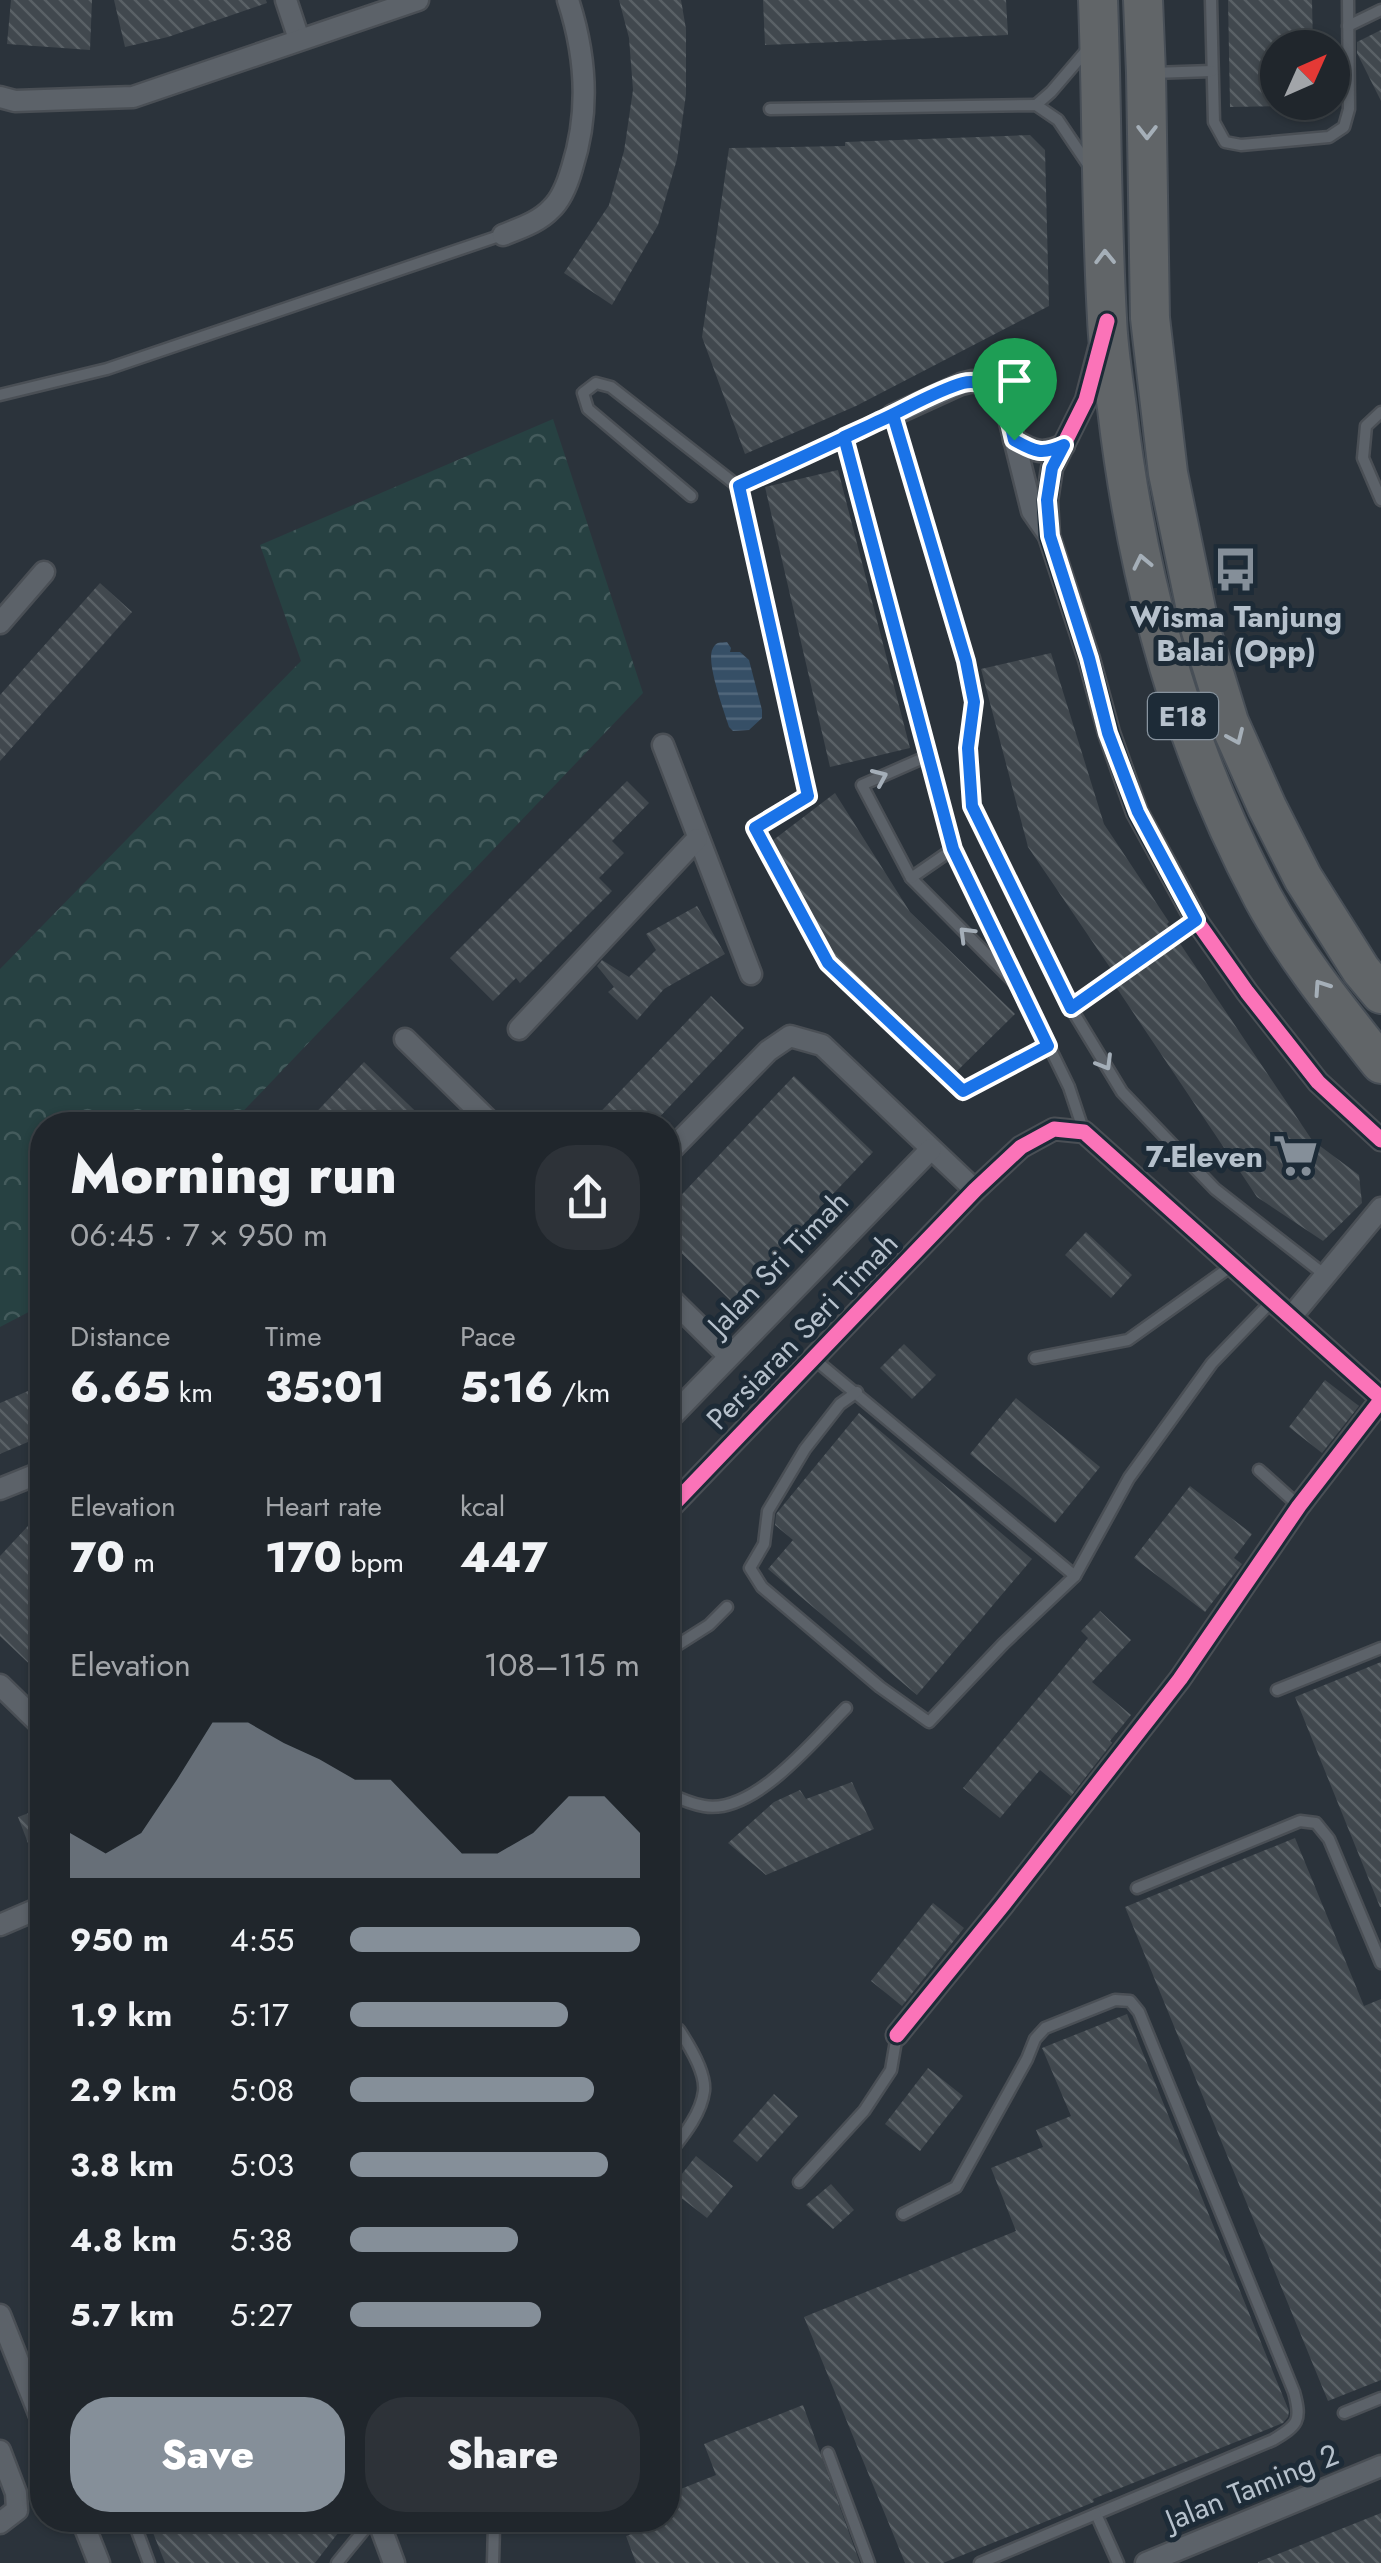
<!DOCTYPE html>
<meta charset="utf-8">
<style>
:root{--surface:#20262c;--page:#2d3238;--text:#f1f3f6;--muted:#a2a5a9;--line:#3d4348;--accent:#858f99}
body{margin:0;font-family:Jost,sans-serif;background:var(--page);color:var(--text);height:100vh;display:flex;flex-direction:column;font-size:38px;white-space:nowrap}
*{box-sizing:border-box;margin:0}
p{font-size:32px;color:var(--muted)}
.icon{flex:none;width:55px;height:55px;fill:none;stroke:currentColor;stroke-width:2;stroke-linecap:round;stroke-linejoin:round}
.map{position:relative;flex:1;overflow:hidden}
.side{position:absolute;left:30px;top:1112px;width:650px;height:1420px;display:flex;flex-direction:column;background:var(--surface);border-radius:40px;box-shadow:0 2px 8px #0004,0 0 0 2px var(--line)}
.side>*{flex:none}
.needle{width:65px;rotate:45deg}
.buttons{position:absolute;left:1260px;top:30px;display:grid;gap:20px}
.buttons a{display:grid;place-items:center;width:90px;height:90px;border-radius:50%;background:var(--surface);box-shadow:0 2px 8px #0004,0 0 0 2px var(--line);font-size:50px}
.pin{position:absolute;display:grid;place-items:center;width:85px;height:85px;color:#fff;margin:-102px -42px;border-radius:50% 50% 50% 0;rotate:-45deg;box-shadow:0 0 10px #0007}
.pin .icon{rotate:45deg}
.round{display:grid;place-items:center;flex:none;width:105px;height:105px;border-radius:40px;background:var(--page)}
.summary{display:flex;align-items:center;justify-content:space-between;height:170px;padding:0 40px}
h1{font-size:55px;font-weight:800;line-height:75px}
.metrics{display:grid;grid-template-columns:repeat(3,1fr);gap:15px;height:170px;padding:10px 40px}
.metrics div{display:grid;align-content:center}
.metrics b{font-size:42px;font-weight:800}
.metrics small{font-size:28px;font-weight:400}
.metrics p{font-size:28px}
.chart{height:280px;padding:20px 40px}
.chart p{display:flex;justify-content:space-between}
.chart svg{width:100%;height:180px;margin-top:10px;fill:var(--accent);opacity:.7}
.button{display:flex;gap:20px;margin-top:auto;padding:20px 40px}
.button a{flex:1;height:115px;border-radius:40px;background:var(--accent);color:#fff;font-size:40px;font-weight:800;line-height:115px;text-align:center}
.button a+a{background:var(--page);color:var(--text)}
ul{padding:0 40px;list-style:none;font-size:32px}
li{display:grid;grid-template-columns:160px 120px 1fr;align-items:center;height:75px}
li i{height:25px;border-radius:12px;background:var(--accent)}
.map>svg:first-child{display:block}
.forest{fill:url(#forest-crowns)}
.water{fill:url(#water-rules)}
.building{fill:url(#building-back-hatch)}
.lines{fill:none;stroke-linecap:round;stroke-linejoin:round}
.lane-casing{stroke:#4a4f55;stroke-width:15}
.street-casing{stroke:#4a4f55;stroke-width:25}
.highway-casing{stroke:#484f57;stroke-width:42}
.lane{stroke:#5c6269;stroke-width:10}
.street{stroke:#5c6269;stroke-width:20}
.highway{stroke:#616568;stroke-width:38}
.cycleway-casing{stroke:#1d2b37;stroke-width:21}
.cycleway{stroke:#fb73b8;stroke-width:15}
.oneway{stroke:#a5afb8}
.oneway2{stroke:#a4aeb8}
.route-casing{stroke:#fff;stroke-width:20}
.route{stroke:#1a73e8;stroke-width:12}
.labels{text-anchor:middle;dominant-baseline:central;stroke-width:10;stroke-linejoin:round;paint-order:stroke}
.shield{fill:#1d2b37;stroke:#88949f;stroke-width:2.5}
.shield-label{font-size:28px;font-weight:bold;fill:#b6c1cc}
.poi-label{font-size:30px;font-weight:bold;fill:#b6c1cc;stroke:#1d2b37}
.street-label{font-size:30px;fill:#b6c1cc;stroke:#1d2b37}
</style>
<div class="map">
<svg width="1381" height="2563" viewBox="0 0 1381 2563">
<defs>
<pattern id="forest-crowns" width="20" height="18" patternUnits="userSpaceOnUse" patternTransform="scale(2.5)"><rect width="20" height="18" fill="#274142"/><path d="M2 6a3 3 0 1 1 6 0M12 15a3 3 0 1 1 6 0" fill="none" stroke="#445b5c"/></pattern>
<pattern id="water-rules" width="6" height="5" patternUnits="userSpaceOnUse" patternTransform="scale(2.5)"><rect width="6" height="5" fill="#364f66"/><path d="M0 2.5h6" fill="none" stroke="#51677b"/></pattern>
<pattern id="building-back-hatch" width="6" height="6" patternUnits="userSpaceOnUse" patternTransform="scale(2.5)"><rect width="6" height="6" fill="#41484e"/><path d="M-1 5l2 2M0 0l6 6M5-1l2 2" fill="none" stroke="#5a6166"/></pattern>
</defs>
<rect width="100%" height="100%" fill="#2b333b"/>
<polygon class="forest" points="553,419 643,693 230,1125 42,1125 42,1305 0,1327 0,969 301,661 260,545"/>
<path class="water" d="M 727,642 L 731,648 L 730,652 L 740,652 L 749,660 L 762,710 L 762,718 L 749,730 L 733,731 L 729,727 C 724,711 705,660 713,648 C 717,641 720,643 727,642 Z"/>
<g class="building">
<polygon points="11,0 92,0 90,50 7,44"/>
<polygon points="114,0 266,0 267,3 168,37 125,47"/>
<polygon points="619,0 681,0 686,29 686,94 677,159 658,225 612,305 564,273 609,205 624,151 633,90 629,38"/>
<polygon points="763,0 1006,0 1008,35 765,45"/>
<polygon points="1228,0 1312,0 1313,48 1278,48 1278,106 1230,107"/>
<polygon points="1381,30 1381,101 1357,53 1357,42"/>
<polygon points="1030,135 1045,150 1049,306 856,406 745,454 702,337 729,148 845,146 845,142"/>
<polygon points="838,470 910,748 830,767 765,487"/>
<polygon points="100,583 132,612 0,761 0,695"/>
<polygon points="1051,653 1104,824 1169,922 1167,924 1170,928 1111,969 1028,847 981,669"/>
<polygon points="627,781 649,803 612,841 624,853 599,878 612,891 520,983 516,978 493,1001 450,958"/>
<polygon points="835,793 910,912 1015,1014 956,1072 838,961 772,841"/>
<polygon points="697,906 725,954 664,989 637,1020 608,992 614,987 597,966 602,960 629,977 656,950 646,934"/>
<polygon points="1179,942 1312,1140 1359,1175 1362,1203 1323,1241 1257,1197 1116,987"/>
<polygon points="711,996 744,1028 652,1125 588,1125"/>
<polygon points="364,1062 430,1125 304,1125"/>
<polygon points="794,1076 873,1152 731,1301 668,1240 668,1209"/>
<polygon points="1086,1232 1132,1275 1111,1298 1065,1255"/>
<polygon points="904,1344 936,1375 912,1399 880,1368"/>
<polygon points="1325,1380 1359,1406 1322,1453 1289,1427"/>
<polygon points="42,1385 42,1436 0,1454 0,1403"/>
<polygon points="1016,1398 1100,1467 1055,1523 970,1454"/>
<polygon points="859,1413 1032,1559 917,1695 768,1569 793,1540 775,1525 776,1514"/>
<polygon points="1190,1486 1252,1534 1234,1558 1242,1564 1205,1612 1134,1558"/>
<polygon points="42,1511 42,1676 0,1636 0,1556"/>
<polygon points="1100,1611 1131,1640 1092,1682 1131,1715 1110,1741 1112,1743 1071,1796 1040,1770 1000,1818 963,1788 1088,1638 1081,1631"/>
<polygon points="1381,1662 1381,1907 1380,1907 1295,1697"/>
<polygon points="852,1782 874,1829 766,1875 728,1843 774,1802 800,1790 806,1799"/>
<polygon points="42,1808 42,1877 41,1877 18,1817"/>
<polygon points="1295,1838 1364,2006 1381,1999 1381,2380 1328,2401 1125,1907"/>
<polygon points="933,1903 964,1928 902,2006 871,1981"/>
<polygon points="1127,2014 1289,2411 1288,2417 1283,2423 1093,2499 1094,2502 943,2563 905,2563 804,2317 1016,2231 991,2168 1043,2147 1036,2130 1071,2116 1042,2048"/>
<polygon points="928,2068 963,2096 920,2151 885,2124"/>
<polygon points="774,2094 798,2116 757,2162 733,2141"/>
<polygon points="696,2156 733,2186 707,2218 670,2189"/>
<polygon points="831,2184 854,2210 833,2229 806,2205"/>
<polygon points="803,2405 860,2563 636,2563 626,2536 668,2521 668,2494 716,2475 704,2444"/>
<polygon points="1381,2513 1381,2563 1258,2563 1258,2562"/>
<polygon points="148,2520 348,2520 315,2563 165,2563"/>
</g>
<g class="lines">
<defs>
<g id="lane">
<polyline points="1211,0 1214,122 1225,142 1241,145 1329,137 1344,127 1349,109 1348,0"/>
<polyline points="1348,26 1381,10"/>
<polyline points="1152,73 1212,71"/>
<polyline points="1036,105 1051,92 1086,51"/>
<polyline points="770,109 1036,105 1058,120 1089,166"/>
<polyline points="0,395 107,369 502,235"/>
<polyline points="1381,412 1366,426 1363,458 1381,500"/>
<polyline points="845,437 953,849 1069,1087 1084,1132"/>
<polyline points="739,487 893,415 966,661 974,702 968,748 972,806 1071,1008 1122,1092 1215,1189 1325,1275"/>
<polyline points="691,496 588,409 583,393 596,383 611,387 739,487 808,796 755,828 828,963 963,1091 1048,1046"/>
<polyline points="930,755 862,785 911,878 1013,981"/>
<polyline points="911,878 953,849"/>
<polyline points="1071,1008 1196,920"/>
<polyline points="813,1358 1075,1576"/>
<polyline points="1035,1358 1128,1340 1233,1265"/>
<polyline points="857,1392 840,1404 805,1449 768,1511 764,1544 750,1568 762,1587 880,1687 929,1722 1003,1644 1075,1576 1129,1478 1212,1363 1272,1301"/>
<polyline points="1259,1470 1299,1506"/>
<polyline points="668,1651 709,1625 727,1607"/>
<polyline points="1277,1690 1381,1648"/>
<path d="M 668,1793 C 678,1798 692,1804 704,1806 C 754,1815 814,1740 846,1708"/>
<polyline points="1137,1888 1300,1821 1316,1823 1329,1839 1381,1963"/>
<path d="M 668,2028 L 679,2030 C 689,2045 706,2073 704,2091 C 701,2115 682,2137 668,2155"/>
<polyline points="799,2182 864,2111 891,2070 897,2035"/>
<path d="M 903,2214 L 956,2187 L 1027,2059 L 1035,2039 L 1045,2028 L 1115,2000 L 1130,2001 L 1139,2012 L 1294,2392 C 1302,2421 1298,2425 1273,2440 L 1096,2514 L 1118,2563"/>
<polyline points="1344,2413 1381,2398"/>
<polyline points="828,2453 869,2563"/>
<polyline points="133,2520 149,2563"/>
<polyline points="337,2563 372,2520"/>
<polyline points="493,2563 494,2526 498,2520"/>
<polyline points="980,2563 1096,2514"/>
</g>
<g id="street">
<polyline points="286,0 299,39"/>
<polyline points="0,97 15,101 133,97 418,0"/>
<path d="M 503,235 C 520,228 539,222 551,209 C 562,199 568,182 572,168 C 590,112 586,55 568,0"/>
<polyline points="1099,349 1086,400 1052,468 1047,501 1049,536 1089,659 1109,733 1137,812 1196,920 1247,992 1318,1082 1381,1140"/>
<polyline points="893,415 961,384 973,381 993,387 1006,406 1032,511 1048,534"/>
<path d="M 1014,440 C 1035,452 1042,455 1064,445"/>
<polyline points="0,623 44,572"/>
<polyline points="663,745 751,974"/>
<polyline points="519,1029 697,839"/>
<polyline points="405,1039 493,1125"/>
<polyline points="668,1153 768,1051 790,1036 822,1045 975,1190"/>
<polyline points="668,1296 729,1356"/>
<polyline points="1291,1317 1381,1208"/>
<polyline points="668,1420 931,1149"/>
<polyline points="0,1489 42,1472"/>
<polyline points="668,1510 975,1190 1021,1147 1054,1129 1084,1132 1381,1398"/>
<polyline points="0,1685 42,1726"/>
<polyline points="0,1925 42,1907"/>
<polyline points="897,2035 1003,1905 1180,1679 1299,1506 1381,1400"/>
<polyline points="0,2315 42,2421"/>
<polyline points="0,2451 16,2493 17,2510 0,2523"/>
<polyline points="82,2520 99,2563"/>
<polyline points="378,2520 394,2563"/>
<polyline points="1146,2563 1381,2466"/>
</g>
<g id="highway">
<path d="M 1098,0 C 1102,106 1101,212 1107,318 C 1108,348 1113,378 1117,408 C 1137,580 1181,744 1263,898 C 1295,957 1339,1011 1381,1064"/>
<polyline points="1143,0 1146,73 1150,318 1168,473 1199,624 1229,722 1267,807 1303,878 1361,970 1381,994"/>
</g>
</defs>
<use href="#lane" class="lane-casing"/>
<use href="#street" class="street-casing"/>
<use href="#highway" class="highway-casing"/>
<use href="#lane" class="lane"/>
<use href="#street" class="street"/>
<use href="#highway" class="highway"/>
<defs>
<g id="cycleway">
<polyline points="1107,321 1086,400 1052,468 1047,501 1049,536 1089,659 1109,733 1137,812 1196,920 1247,992 1318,1082 1381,1140"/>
<polyline points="668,1510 975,1190 1021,1147 1054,1129 1084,1132 1381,1398"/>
<polyline points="897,2035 1003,1905 1180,1679 1299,1506 1381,1400"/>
</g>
</defs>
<use href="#cycleway" class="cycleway-casing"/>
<use href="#cycleway" class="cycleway"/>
</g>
<defs><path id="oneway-chevron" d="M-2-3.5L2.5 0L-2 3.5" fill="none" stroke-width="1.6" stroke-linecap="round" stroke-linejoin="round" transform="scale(2.5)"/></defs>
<g class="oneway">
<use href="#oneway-chevron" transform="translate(1147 132) rotate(90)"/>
<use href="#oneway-chevron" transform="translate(1105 257) rotate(-91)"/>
<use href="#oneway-chevron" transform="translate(1142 562) rotate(-102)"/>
<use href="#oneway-chevron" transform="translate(1236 737) rotate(66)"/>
<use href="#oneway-chevron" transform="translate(1321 987) rotate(-124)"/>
</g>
<g class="oneway2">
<use href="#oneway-chevron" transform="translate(880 777) rotate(-24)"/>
<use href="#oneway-chevron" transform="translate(966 934) rotate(-135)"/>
<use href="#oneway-chevron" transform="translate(1105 1063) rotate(59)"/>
</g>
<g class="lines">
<defs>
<path id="route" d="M 1014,440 L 1006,406 L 993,387 C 983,384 974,380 963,383 C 935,391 906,409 879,421 C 832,444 785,465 739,486 L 808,796 L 755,828 L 828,963 L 963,1091 L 1048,1046 L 953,849 L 844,437 L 893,415 L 966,661 L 974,702 L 968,748 L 972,806 L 1071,1008 L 1196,920 L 1138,812 L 1108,733 L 1089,658 L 1050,536 L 1047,500 L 1052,468 L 1064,445 C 1042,455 1035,452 1014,440"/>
</defs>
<use href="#route" class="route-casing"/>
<use href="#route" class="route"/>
</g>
<defs>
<symbol id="bus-bare" viewBox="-9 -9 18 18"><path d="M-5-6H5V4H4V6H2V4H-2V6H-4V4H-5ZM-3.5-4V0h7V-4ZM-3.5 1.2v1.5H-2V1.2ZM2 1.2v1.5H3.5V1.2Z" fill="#858f99" stroke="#1d2b37" stroke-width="2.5" paint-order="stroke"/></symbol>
<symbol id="supermarket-bare" viewBox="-9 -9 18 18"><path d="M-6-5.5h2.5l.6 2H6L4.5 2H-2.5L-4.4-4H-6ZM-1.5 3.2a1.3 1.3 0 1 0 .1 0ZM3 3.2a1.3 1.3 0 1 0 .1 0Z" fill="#858f99" stroke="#1d2b37" stroke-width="2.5" paint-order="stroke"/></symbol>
</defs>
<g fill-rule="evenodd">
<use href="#bus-bare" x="1204" y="538" width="63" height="63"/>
<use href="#supermarket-bare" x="1264" y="1124" width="63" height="63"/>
</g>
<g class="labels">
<rect class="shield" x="1148" y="693" width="70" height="46" rx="8"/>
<g class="shield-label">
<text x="1183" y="716">E18</text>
</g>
<g class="poi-label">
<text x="1236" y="616">Wisma Tanjung<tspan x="1236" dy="34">Balai (Opp)</tspan></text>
<text x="1263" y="1156" text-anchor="end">7-Eleven</text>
</g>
<g class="street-label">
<text transform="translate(778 1263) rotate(-46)">Jalan Sri Timah</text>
<text transform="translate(802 1331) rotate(-46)">Persiaran Seri Timah</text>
<text transform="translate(1252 2487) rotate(-22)">Jalan Taming 2</text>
</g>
</g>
</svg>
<div class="buttons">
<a><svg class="needle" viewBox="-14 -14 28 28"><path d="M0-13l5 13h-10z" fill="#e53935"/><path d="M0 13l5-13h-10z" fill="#a2a5a9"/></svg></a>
</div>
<div class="pin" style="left:1014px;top:440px;background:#1e9e55"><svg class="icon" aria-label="arrive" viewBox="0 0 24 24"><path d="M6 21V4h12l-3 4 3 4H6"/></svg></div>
<section class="side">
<div class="summary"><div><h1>Morning run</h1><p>06:45 · 7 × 950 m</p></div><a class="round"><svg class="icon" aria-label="share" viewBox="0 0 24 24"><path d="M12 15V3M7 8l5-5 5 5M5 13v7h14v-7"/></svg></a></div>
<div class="metrics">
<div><p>Distance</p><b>6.65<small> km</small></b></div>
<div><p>Time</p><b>35:01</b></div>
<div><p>Pace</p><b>5:16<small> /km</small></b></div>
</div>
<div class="metrics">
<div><p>Elevation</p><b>70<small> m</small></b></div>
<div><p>Heart rate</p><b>170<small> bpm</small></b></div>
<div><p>kcal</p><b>447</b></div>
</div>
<div class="chart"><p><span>Elevation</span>108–115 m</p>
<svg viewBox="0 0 160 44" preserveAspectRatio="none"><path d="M0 44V33L10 38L20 33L30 20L40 6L50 6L60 11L70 15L80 20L90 20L100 29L110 38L120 38L130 33L140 24L150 24L160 33V44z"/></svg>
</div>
<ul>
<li><b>950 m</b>4:55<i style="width:100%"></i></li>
<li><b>1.9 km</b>5:17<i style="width:75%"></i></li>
<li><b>2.9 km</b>5:08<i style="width:84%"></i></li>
<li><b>3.8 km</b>5:03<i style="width:89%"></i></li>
<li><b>4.8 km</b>5:38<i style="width:58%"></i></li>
<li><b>5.7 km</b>5:27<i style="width:66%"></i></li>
</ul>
<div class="button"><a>Save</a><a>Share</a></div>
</section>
</div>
